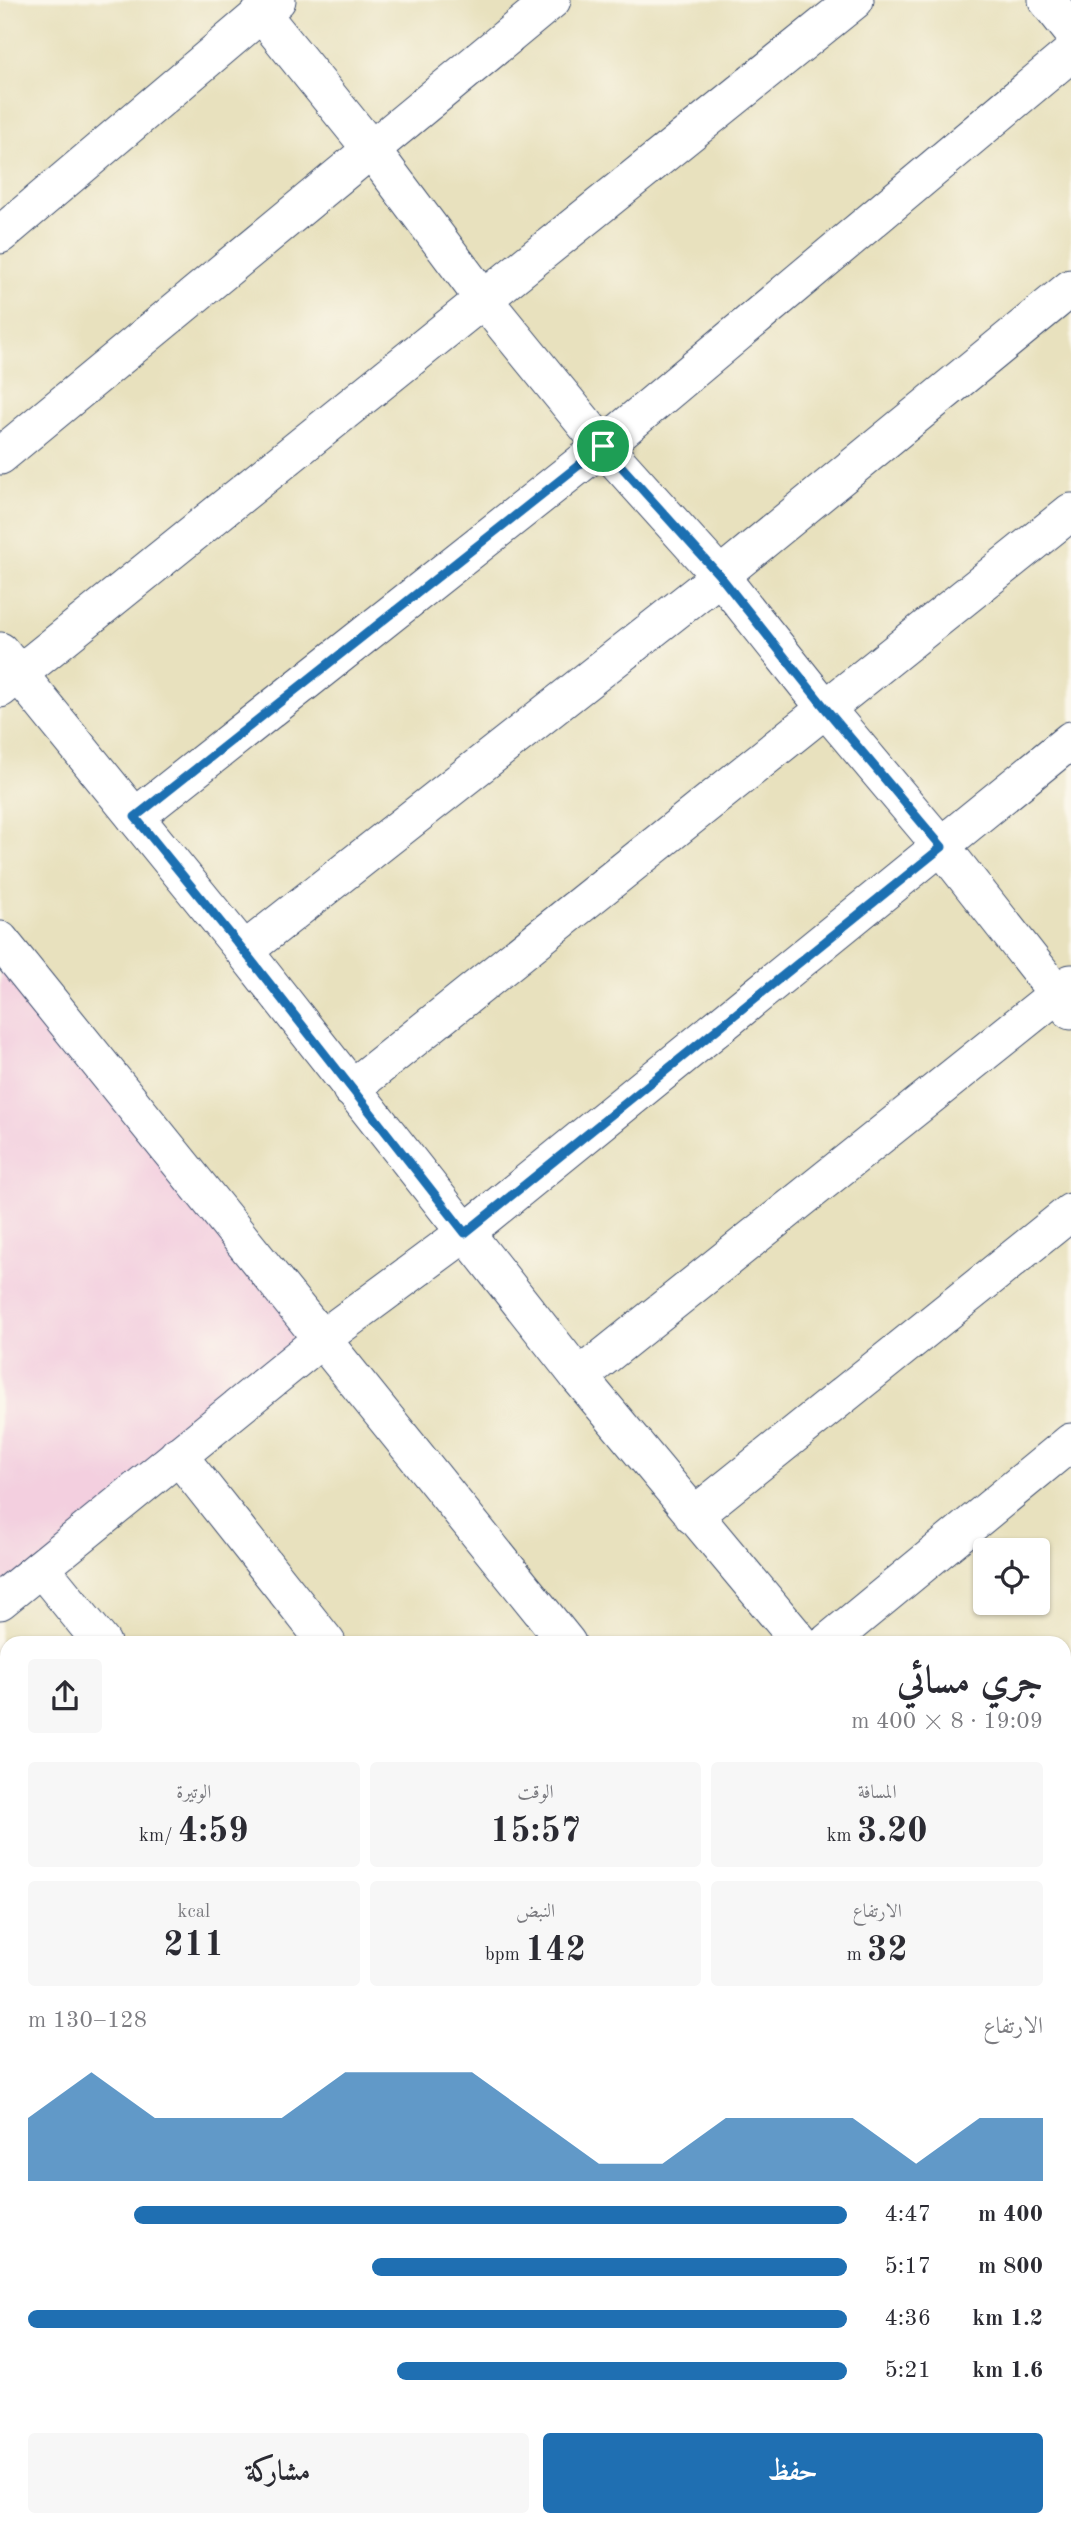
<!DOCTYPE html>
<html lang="ar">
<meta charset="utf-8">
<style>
:root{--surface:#fff;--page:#f7f7f7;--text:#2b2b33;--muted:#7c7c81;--accent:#1f6fb2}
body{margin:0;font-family:"Old Standard TT",Amiri,serif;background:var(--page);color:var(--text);direction:rtl;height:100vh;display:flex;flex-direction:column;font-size:26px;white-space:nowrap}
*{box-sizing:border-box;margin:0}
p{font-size:23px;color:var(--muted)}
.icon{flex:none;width:38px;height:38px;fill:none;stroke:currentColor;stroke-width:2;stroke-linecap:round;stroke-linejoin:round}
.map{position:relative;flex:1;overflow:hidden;direction:ltr}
.side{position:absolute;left:0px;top:1636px;width:1071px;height:891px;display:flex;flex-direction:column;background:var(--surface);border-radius:21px 21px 0 0;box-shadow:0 2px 5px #0004;direction:rtl}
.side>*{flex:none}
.buttons{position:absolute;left:973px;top:1538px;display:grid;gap:14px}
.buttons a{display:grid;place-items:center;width:77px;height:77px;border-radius:7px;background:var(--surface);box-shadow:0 2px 5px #0004;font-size:35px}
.pin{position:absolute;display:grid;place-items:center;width:60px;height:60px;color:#fff;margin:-30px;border:4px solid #fff;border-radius:50%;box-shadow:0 2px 7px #0007}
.round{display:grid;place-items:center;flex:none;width:74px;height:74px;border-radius:7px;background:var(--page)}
.summary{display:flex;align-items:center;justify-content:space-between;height:119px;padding:0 28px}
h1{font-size:38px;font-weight:800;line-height:52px}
.stats{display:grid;grid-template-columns:repeat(3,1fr);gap:10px;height:119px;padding:7px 28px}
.stats div{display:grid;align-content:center;border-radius:7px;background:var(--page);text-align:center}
.stats b{font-size:35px;font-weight:800}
.stats small{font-size:19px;font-weight:400}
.stats p{font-size:19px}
.chart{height:196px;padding:14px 28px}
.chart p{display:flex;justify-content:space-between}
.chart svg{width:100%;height:126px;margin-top:7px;fill:var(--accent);opacity:.7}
.cta{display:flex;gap:14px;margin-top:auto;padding:14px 28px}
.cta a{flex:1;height:80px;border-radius:7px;background:var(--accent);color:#fff;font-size:28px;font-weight:800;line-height:80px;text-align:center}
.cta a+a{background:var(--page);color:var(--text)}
ul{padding:0 28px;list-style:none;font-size:23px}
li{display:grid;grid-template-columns:112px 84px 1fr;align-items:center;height:52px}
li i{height:18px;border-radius:9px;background:var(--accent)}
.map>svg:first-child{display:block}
.built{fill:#f3cfdf}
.green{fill:#b4d37a;stroke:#68816c;stroke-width:2}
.building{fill:#df8db5}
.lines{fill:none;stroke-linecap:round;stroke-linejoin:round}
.street-casing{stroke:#3a4a6c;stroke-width:39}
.secondary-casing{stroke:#3a4a6c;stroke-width:41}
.street{stroke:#fff;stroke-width:37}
.secondary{stroke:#fff;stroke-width:38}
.route-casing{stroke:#fff;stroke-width:14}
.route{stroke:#1f6fb2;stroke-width:9}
</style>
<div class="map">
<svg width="1071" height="2526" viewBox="0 0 1071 2526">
<rect width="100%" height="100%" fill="#fbf7ec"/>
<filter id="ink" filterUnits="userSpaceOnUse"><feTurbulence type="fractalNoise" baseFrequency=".0143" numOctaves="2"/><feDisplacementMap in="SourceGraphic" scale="14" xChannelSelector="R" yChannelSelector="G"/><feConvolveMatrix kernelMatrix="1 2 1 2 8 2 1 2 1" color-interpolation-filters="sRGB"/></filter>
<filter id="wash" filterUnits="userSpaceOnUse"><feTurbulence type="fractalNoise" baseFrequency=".00686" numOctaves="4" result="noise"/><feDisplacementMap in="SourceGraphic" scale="28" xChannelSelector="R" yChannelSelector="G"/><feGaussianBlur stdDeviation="1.57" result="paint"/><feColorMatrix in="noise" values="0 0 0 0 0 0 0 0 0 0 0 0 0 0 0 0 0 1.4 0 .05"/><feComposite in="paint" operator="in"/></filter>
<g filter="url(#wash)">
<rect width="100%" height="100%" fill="#e8e1be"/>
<polygon class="built" points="0,940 323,1338 0,1602"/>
<g class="green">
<polygon points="1071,2078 1071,2195 1064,2192 1064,2092"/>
<polygon points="456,2520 686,2520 701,2526 453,2526"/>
</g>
<g id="blocks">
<polygon class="building" points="1064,2262 1071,2266 1071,2318 1064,2334"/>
</g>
</g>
<g filter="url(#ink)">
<use href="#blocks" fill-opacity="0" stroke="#3a4a6c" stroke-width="2"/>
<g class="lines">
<defs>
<g id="street">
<polyline points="1047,0 1071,30"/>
<polyline points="261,13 371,149 484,300 603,446 720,576 826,709 942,847 1071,1011"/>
<polyline points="0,235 277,0"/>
<polyline points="0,456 552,0"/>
<polyline points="0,651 244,951 579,1377 801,1643"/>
<polyline points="0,689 855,0"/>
<polyline points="135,817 603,446 1071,53"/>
<polyline points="0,940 567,1643"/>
<polyline points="244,951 720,576 1071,288"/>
<polyline points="351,1089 1071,512"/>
<polyline points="579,1377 1071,983"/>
<polyline points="178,1455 327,1643"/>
<polyline points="693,1516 1071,1212"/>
<polyline points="41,1568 102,1643"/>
<polyline points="0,1601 323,1338 465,1233 1071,740"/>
<polyline points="827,1643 1071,1442"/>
<polyline points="1064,1693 1071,1687"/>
<polyline points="0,1794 7,1803"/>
<polyline points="0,2094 7,2102"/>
<polyline points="0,2377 7,2386"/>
<polyline points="37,2526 44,2520"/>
</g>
<g id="secondary">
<polyline points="1064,1891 1071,1886"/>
<polyline points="259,2526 267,2520"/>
</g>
</defs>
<use href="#street" class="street-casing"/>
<use href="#secondary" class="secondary-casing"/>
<use href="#street" class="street"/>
<use href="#secondary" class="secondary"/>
</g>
</g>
<g class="lines" filter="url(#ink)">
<defs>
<polygon id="route" points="603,446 720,576 826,709 942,847 465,1233 244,951 135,817"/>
</defs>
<use href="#route" class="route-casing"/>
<use href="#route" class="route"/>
</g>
</svg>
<div class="buttons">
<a><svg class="icon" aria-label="locate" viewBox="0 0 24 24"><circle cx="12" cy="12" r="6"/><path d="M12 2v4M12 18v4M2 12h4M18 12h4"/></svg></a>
</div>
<div class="pin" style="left:603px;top:446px;background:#1e9e55"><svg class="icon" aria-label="arrive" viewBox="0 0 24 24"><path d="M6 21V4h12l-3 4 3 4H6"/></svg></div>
<section class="side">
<div class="summary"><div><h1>جري مسائي</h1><p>19:09 · 8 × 400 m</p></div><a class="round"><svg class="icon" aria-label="share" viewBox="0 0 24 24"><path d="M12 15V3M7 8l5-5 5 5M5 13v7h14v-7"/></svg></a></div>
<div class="stats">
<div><p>المسافة</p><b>3.20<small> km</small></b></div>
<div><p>الوقت</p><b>15:57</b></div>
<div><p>الوتيرة</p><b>4:59<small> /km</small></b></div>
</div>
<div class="stats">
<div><p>الارتفاع</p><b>32<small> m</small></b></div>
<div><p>النبض</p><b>142<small> bpm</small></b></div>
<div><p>kcal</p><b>211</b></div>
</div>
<div class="chart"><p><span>الارتفاع</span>128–130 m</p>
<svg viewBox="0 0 160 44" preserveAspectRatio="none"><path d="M0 44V22L10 6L20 22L30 22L40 22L50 6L60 6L70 6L80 22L90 38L100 38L110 22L120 22L130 22L140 38L150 22L160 22V44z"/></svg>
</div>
<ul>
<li><b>400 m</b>4:47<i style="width:87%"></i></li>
<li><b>800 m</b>5:17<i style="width:58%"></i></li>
<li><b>1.2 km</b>4:36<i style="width:100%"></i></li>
<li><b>1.6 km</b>5:21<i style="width:55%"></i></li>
</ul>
<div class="cta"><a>حفظ</a><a>مشاركة</a></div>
</section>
</div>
